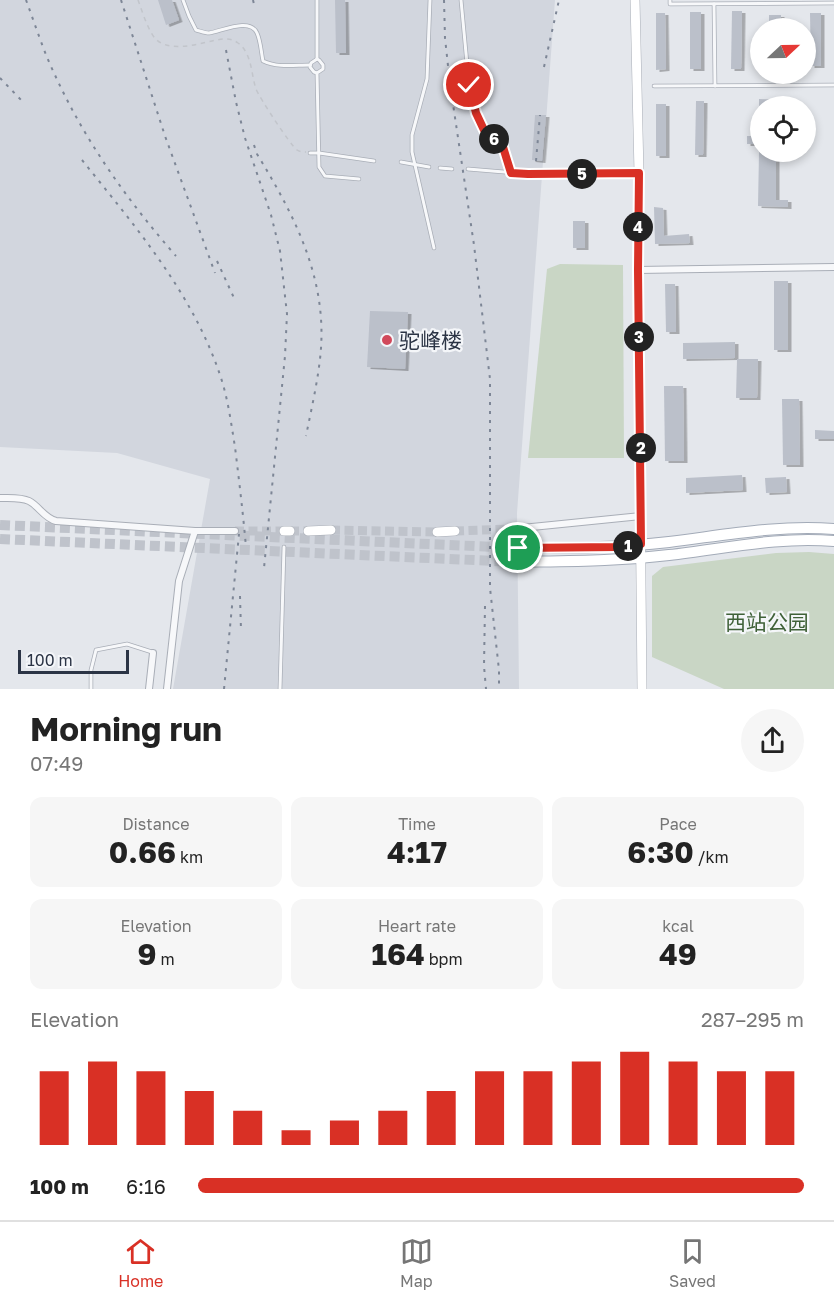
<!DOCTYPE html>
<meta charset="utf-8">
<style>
:root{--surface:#fff;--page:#f6f6f6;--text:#222;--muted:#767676;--line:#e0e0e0;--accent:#d93025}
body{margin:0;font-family:"Golos Text","Noto Sans SC",sans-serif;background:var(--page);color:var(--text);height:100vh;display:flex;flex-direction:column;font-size:22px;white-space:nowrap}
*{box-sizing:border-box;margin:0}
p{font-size:20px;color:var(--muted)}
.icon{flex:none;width:33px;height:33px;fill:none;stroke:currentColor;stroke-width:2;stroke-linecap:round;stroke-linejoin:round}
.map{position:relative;height:689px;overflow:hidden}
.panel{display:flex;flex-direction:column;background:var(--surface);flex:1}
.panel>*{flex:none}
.needle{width:39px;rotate:68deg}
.controls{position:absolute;left:750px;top:18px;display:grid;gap:12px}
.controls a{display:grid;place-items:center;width:66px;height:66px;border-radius:50%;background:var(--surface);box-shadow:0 3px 9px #0003;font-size:30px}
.scale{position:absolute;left:18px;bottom:15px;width:111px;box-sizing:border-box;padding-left:6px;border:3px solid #2b3445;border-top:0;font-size:16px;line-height:21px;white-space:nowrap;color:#2b3445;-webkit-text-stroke:4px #f4f6f9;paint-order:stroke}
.pin{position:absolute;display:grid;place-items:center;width:51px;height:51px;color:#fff;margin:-26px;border:3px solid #fff;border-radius:50%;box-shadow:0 2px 6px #0007}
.km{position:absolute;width:30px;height:30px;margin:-15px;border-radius:50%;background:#222;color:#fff;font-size:16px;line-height:30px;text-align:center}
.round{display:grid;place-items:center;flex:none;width:63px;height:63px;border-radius:32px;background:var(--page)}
.headline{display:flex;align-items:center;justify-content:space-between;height:102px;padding:0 30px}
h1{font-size:33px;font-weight:700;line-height:45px}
.stats{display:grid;grid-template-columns:repeat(3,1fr);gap:9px;height:102px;padding:6px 30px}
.stats div{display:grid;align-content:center;border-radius:12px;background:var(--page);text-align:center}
.stats b{font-size:30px;font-weight:700}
.stats small{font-size:16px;font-weight:400}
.stats p{font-size:16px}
.chart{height:168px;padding:12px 30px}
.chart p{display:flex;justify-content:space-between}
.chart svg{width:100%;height:108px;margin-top:6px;stroke:var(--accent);stroke-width:6}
ul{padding:0 30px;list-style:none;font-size:20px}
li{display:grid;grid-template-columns:96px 72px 1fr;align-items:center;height:45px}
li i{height:15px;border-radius:8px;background:var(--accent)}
.dock{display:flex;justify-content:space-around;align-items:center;height:84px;border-top:2px solid var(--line);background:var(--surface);font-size:16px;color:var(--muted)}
.dock a{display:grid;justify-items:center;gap:3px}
.dock .on{color:var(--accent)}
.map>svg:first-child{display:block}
.built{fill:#d2d6de}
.green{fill:#c9d6c5}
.building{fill:#bbc0ca;filter:url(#shadow)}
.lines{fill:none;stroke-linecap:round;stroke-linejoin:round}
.secondary-tunnel{stroke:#bfc3cb;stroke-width:9;stroke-dasharray:9 4.5;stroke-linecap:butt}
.primary-tunnel{stroke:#bfc3cb;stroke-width:10;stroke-dasharray:10 5;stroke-linecap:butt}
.lane-casing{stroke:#a9aeb7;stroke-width:4.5}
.street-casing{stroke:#a9aeb7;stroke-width:8}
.secondary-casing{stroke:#a9aeb7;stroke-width:10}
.primary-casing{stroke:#a3abb8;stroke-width:12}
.path{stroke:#c2c5cb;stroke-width:1.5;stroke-dasharray:4.5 4.5;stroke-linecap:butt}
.lane{stroke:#f7f8fa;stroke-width:3}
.street{stroke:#f7f8fa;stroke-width:6}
.secondary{stroke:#fff;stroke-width:9}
.primary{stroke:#fff;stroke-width:10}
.rail{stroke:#7d8696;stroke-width:2;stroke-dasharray:3 6;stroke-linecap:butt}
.route-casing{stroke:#fff;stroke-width:12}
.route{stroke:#d93025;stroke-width:8}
.poi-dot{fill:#d1495b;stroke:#f4f6f9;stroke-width:2}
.labels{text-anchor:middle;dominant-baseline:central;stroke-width:4.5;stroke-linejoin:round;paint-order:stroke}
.poi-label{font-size:21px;fill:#2b3445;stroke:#f4f6f9;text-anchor:start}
.park-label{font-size:21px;fill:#3f6138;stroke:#f4f6f9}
</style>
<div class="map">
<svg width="834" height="689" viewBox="0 0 834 689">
<defs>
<filter id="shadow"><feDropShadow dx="3.5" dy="2" stdDeviation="0" flood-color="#0004"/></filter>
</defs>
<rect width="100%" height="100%" fill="#e4e7ec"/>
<polygon class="built" points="0,0 555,0 517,513 519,689 173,689 210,479 117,453 0,447"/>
<g class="green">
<polygon points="560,264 623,265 624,458 528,458 547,269"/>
<polygon points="809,552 834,554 834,689 724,689 652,657 652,576 663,567 776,553"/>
</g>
<g class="building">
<polygon points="158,0 172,0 179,20 166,25"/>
<polygon points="335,0 345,0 346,53 336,53"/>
<polygon points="732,11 742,11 741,69 731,69"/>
<rect x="690" y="12" width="11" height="57"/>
<polygon points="656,13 665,13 666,69 656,70"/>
<polygon points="810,13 821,13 821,66 811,66"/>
<rect x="769" y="15" width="12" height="13"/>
<polygon points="759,99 786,100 786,106 759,106"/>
<polygon points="696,101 704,101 703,155 695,155"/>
<rect x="656" y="104" width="10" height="52"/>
<polygon points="535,115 546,115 542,161 532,160"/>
<rect x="747" y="136" width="13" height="8"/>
<polygon points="759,152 776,152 776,200 788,200 788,207 758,206"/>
<polygon points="654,207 663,208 664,236 689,234 690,243 655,244"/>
<rect x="573" y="221" width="12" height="27"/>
<rect x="774" y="281" width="14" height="69"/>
<polygon points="665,284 675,284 676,332 666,332"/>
<polygon points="370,311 408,312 405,369 367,367"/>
<polygon points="735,342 735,358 683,359 683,343"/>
<polygon points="737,359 758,359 757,398 736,398"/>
<polygon points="664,386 683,386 684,461 665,461"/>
<polygon points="782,399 799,399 800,465 783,465"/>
<polygon points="815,430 834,431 834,439 815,439"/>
<polygon points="742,475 743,490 686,493 686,478"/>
<polygon points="786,477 787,492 766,493 765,478"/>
</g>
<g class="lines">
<g class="secondary-tunnel">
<polyline points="331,530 437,532"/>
<polyline points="235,531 284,531"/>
<polyline points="290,531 308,531"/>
<polyline points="455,531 512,529"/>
</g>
<g class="primary-tunnel">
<polyline points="0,525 518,548"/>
<polyline points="0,539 518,562"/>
</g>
<defs>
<g id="lane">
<path d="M 183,0 L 189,16 L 196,30 C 200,31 205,33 209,33 C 222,31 250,17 257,33 C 261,42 261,52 263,61 C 278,68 294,65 310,65"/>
<polyline points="430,0 427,79 412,135 412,152 434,248"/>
<polyline points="461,0 469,85 476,113 484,130 503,147 511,173"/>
<polyline points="670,0 670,4 834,3"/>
<polyline points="714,4 715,86"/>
<polyline points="317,59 317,0"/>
<polyline points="317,73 314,72 310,67 311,63 317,59 319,60 323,65 323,69 317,73 319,167 325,176 359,179"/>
<polyline points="654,86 834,85"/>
<polyline points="310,153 319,153 374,161"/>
<polyline points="401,162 429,167"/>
<polyline points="440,168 452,169"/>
<polyline points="468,169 528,174 637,173"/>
<polyline points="91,689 91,670 96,650 127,644 152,652"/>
<polyline points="280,689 284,547"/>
</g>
<g id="street">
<polyline points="638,270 834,267"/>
<path d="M 0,498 C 9,498 21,497 29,501 C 39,506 44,518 56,521 L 195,531 L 235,531"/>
<polyline points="512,529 641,516"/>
<polyline points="149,689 153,653"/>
<polyline points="167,689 179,581 195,531"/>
</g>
<g id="secondary">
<polyline points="635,0 639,173 638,270 642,689"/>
<polyline points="284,531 290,531"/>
<polyline points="308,531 331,530"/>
<polyline points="437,532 455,531"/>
</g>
<g id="primary">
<path d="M 518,548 C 568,548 619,548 669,542 C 726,535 776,525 834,529"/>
<path d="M 518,562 C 568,561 619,561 669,555 C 724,549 778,536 834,541"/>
</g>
</defs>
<use href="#lane" class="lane-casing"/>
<use href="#street" class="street-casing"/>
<use href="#secondary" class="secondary-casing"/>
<use href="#primary" class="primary-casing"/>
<path class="path" d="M 138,0 C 142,11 146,24 152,34 C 163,54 194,45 212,41 C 221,39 230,37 238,43 C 252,53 251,74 256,89 C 259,97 291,146 297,150 C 300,152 303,152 306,152"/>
<use href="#lane" class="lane"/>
<use href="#street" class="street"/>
<use href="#secondary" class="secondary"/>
<use href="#primary" class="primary"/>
<g class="rail">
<path d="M 26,0 C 35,24 43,50 54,73 C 85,141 127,200 176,256"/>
<polyline points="121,0 165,136 215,273"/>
<polyline points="253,0 255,8"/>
<polyline points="444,0 445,38 450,84 474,245 490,379 490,588 499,670 499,689"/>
<polyline points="226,50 236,102 245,138 271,215 280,251 287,314 285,356 264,568"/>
<polyline points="544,67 559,0"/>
<polyline points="0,78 23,102"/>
<path d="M 254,145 L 257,154 C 296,218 329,282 320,359 C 317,385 311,411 306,436"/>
<path d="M 82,160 C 135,226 193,294 220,375 C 228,398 231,423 235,447 C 239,480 243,513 246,547"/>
<polyline points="536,161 540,115"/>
<polyline points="217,261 234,298"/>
<polyline points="240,596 241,630"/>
<polyline points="485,606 484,666 486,689"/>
<polyline points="224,689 239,534"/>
</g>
</g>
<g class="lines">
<defs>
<polyline id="route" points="469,85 476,113 484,130 503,147 511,173 528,174 639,173 638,270 641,544 616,547 518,548"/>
</defs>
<use href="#route" class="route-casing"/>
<use href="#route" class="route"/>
</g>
<circle class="poi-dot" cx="387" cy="340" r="6"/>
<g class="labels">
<g class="poi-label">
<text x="399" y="340">驼峰楼</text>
</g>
<g class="park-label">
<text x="767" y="622">西站公园</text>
</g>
</g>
</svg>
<div class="controls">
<a><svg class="needle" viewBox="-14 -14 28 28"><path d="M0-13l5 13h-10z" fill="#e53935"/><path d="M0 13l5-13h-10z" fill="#767676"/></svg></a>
<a><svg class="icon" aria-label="locate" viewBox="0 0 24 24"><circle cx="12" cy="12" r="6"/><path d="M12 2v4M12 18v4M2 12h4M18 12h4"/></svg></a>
</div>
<div class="scale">100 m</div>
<div class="pin" style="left:518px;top:548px;background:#1e9e55"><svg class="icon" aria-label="arrive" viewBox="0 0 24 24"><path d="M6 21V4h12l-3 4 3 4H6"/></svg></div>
<div class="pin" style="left:469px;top:85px;background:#d93025"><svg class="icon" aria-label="check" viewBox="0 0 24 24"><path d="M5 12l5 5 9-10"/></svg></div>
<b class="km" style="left:628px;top:546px">1</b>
<b class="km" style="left:641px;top:448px">2</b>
<b class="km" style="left:639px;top:337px">3</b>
<b class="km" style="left:638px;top:227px">4</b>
<b class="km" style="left:582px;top:174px">5</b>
<b class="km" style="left:494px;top:139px">6</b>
</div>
<section class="panel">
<div class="headline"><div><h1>Morning run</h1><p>07:49</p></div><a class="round"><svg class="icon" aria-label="share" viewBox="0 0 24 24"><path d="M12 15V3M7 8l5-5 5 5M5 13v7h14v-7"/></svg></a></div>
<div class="stats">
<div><p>Distance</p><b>0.66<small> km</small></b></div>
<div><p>Time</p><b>4:17</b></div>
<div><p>Pace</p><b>6:30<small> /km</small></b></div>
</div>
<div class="stats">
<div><p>Elevation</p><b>9<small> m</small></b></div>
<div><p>Heart rate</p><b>164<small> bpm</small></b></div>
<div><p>kcal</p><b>49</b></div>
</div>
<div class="chart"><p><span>Elevation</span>287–295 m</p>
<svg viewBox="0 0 160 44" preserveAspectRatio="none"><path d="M5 44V14M15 44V10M25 44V14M35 44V22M45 44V30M55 44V38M65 44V34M75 44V30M85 44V22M95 44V14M105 44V14M115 44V10M125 44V6M135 44V10M145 44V14M155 44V14"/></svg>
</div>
<ul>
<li><b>100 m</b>6:16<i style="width:100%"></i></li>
</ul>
</section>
<nav class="dock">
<a class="on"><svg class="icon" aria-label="home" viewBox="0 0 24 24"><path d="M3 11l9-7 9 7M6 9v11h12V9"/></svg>Home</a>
<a><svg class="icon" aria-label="map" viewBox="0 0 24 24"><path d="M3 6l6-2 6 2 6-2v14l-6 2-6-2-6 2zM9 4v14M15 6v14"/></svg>Map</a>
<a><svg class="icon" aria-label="saved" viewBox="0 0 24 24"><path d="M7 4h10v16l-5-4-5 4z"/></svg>Saved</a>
</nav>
